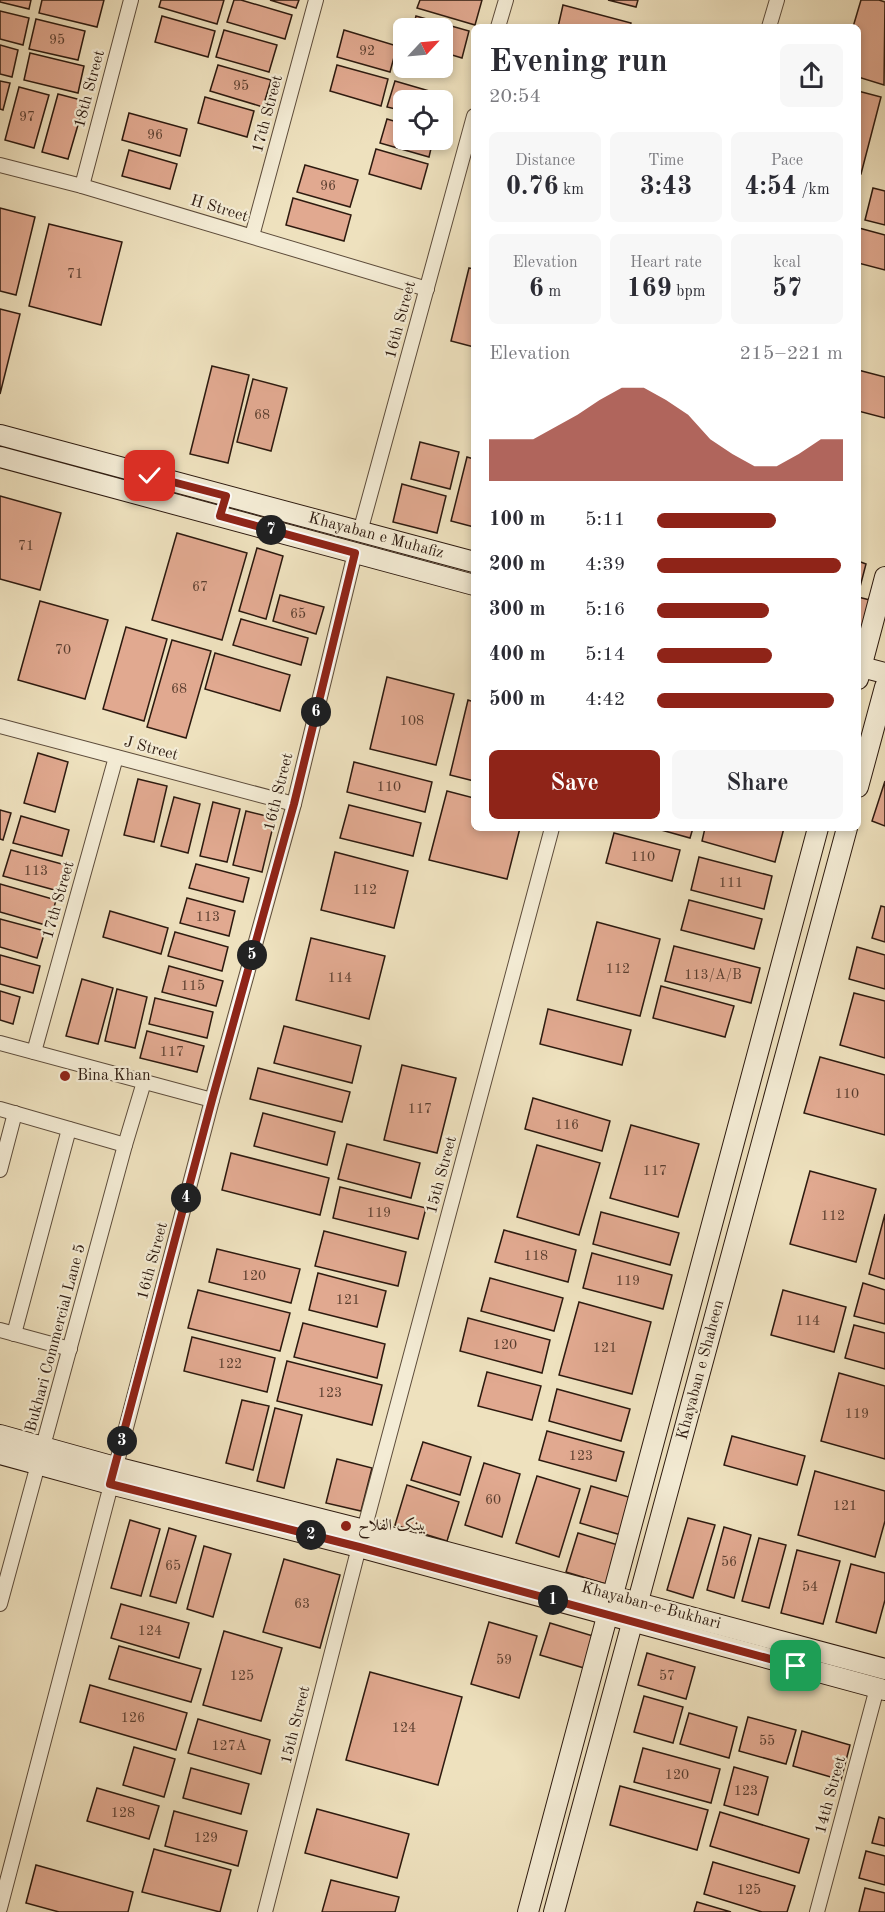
<!DOCTYPE html>
<meta charset="utf-8">
<style>
:root{--surface:#fff;--page:#f7f7f7;--text:#2b2b33;--muted:#7c7c81;--accent:#8f2418}
body{margin:0;font-family:"Old Standard TT",Amiri,serif;background:var(--page);color:var(--text);height:100vh;display:flex;flex-direction:column;font-size:22px;white-space:nowrap}
*{box-sizing:border-box;margin:0}
p{font-size:20px;color:var(--muted)}
.icon{flex:none;width:33px;height:33px;fill:none;stroke:currentColor;stroke-width:2;stroke-linecap:round;stroke-linejoin:round}
.map{position:relative;flex:1;overflow:hidden}
.details{position:absolute;left:471px;top:24px;width:390px;height:807px;display:flex;flex-direction:column;background:var(--surface);border-radius:9px;box-shadow:0 3px 9px #0003}
.details>*{flex:none}
.needle{width:39px;rotate:64deg}
.fabs{position:absolute;left:393px;top:18px;display:grid;gap:12px}
.fabs a{display:grid;place-items:center;width:60px;height:60px;border-radius:9px;background:var(--surface);box-shadow:0 3px 9px #0003;font-size:30px}
.pin{position:absolute;display:grid;place-items:center;width:51px;height:51px;color:#fff;margin:-26px;border-radius:12px;box-shadow:0 3px 9px #0006}
.km{position:absolute;width:30px;height:30px;margin:-15px;border-radius:50%;background:#222;color:#fff;font-size:16px;line-height:30px;text-align:center}
.round{display:grid;place-items:center;flex:none;width:63px;height:63px;border-radius:9px;background:var(--page)}
.overview{display:flex;align-items:center;justify-content:space-between;height:102px;padding:0 18px}
h1{font-size:33px;font-weight:600;line-height:45px}
.figures{display:grid;grid-template-columns:repeat(3,1fr);gap:9px;height:102px;padding:6px 18px}
.figures div{display:grid;align-content:center;border-radius:9px;background:var(--page);text-align:center}
.figures b{font-size:26px;font-weight:600}
.figures small{font-size:16px;font-weight:400}
.figures p{font-size:16px}
.chart{height:168px;padding:12px 18px}
.chart p{display:flex;justify-content:space-between}
.chart svg{width:100%;height:108px;margin-top:6px;fill:var(--accent);opacity:.7}
.primary-button{display:flex;gap:12px;margin-top:auto;padding:12px 18px}
.primary-button a{flex:1;height:69px;border-radius:9px;background:var(--accent);color:#fff;font-size:24px;font-weight:600;line-height:69px;text-align:center}
.primary-button a+a{background:var(--page);color:var(--text)}
ul{padding:0 18px;list-style:none;font-size:20px}
li{display:grid;grid-template-columns:96px 72px 1fr;align-items:center;height:45px}
li i{height:15px;border-radius:8px;background:var(--accent)}
.map>svg:first-child{display:block}
.building{fill:#e1a990;stroke:#2d1a0f;stroke-width:1.5}
.lines{fill:none;stroke-linecap:round;stroke-linejoin:round}
.street-casing{stroke:#5d4c3b;stroke-width:16}
.secondary-casing{stroke:#2d1a0f;stroke-width:22}
.street{stroke:#f4ecd5;stroke-width:14}
.secondary{stroke:#f4ecd5;stroke-width:20}
.route-casing{stroke:#fff;stroke-width:12}
.route{stroke:#8f2418;stroke-width:8}
.poi-dot{fill:#8f2418;stroke:#f4ecd5;stroke-width:2}
.labels{text-anchor:middle;dominant-baseline:central;stroke-width:4.5;stroke-linejoin:round;paint-order:stroke}
.number-label{font-size:14px;fill:#5a3e2f}
.street-label{font-size:16px;fill:#2d1a0f;stroke:#f4ecd5}
.poi-label{font-size:16px;fill:#2d1a0f;stroke:#f4ecd5;text-anchor:start}
</style>
<div class="map">
<svg width="885" height="1912" viewBox="0 0 885 1912">
<rect width="100%" height="100%" fill="#eee1be"/>
<filter id="stains"><feTurbulence type="fractalNoise" baseFrequency=".00333" numOctaves="4"/><feColorMatrix values="0 0 0 0 .2 0 0 0 0 .09 0 0 0 0 .02 0 0 0 .5 -.17"/></filter>
<radialGradient id="worn" r=".72"><stop offset=".6" stop-color="#630" stop-opacity="0"/><stop offset="1" stop-color="#630" stop-opacity=".3"/></radialGradient>
<g class="building">
<polygon points="0,0 31,0 29,9 0,2"/>
<polygon points="42,0 104,0 97,27 39,13"/>
<polygon points="161,0 224,0 217,24 159,7"/>
<polygon points="234,0 241,0 292,15 285,39 227,22"/>
<polygon points="270,0 299,0 296,8"/>
<polygon points="420,0 482,0 475,25 417,8"/>
<polygon points="608,0 638,0 636,7"/>
<polygon points="861,0 879,0 885,2 884,85 858,77 858,27 853,27"/>
<polygon points="563,5 631,23 630,27 558,27"/>
<polygon points="0,11 29,18 23,45 0,39"/>
<polygon points="162,16 215,31 208,57 155,42"/>
<polygon points="416,16 469,31 462,58 442,52 442,28 413,28"/>
<polygon points="36,19 85,31 78,60 29,49"/>
<polygon points="224,30 277,45 269,72 216,57"/>
<polygon points="344,30 397,46 390,72 337,57"/>
<polygon points="0,45 18,50 12,77 0,74"/>
<polygon points="30,53 84,66 78,93 24,80"/>
<polygon points="218,65 271,80 263,107 210,91"/>
<polygon points="337,65 388,79 381,106 330,91"/>
<polygon points="0,81 10,83 3,110 0,109"/>
<polygon points="395,81 443,95 441,100 404,100 404,111 387,107"/>
<polygon points="19,87 49,95 34,148 5,140"/>
<polygon points="858,91 881,97 861,174 858,174"/>
<polygon points="58,94 85,101 68,159 42,152"/>
<polygon points="205,97 254,111 247,137 198,123"/>
<polygon points="129,113 187,129 180,156 122,140"/>
<polygon points="387,119 404,124 404,140 433,140 429,157 380,143"/>
<polygon points="376,149 428,164 421,189 369,174"/>
<polygon points="129,150 177,164 170,189 122,176"/>
<polygon points="305,165 358,180 350,207 297,192"/>
<polygon points="873,188 885,191 885,225 865,220"/>
<polygon points="293,198 351,215 344,241 286,225"/>
<polygon points="0,208 35,217 16,295 0,291"/>
<polygon points="49,224 122,242 101,325 29,306"/>
<polygon points="859,228 885,235 885,270 858,263"/>
<polygon points="469,268 474,269 474,347 451,341"/>
<polygon points="0,309 20,314 0,394"/>
<polygon points="212,366 249,375 228,463 190,454"/>
<polygon points="858,370 885,377 885,418 858,411"/>
<polygon points="253,379 287,388 271,451 237,442"/>
<polygon points="420,442 459,452 450,489 411,479"/>
<polygon points="467,457 474,459 474,527 451,521"/>
<polygon points="402,484 446,496 437,533 393,522"/>
<polygon points="0,496 61,513 40,590 0,579"/>
<polygon points="177,533 247,553 222,640 152,620"/>
<polygon points="257,548 283,556 266,619 239,611"/>
<polygon points="858,561 866,564 860,587 858,586"/>
<polygon points="280,595 324,607 316,634 273,621"/>
<polygon points="858,597 874,601 858,643"/>
<polygon points="40,601 108,620 85,699 18,680"/>
<polygon points="241,619 308,638 301,665 233,645"/>
<polygon points="126,627 167,639 144,721 103,709"/>
<polygon points="172,640 211,651 186,738 147,727"/>
<polygon points="215,653 290,675 280,711 205,689"/>
<polygon points="387,677 454,694 436,765 370,749"/>
<polygon points="468,700 474,702 474,781 450,775"/>
<polygon points="38,753 68,762 55,812 24,803"/>
<polygon points="354,762 432,782 425,812 347,792"/>
<polygon points="138,779 167,786 154,842 124,835"/>
<polygon points="885,781 885,826 872,821"/>
<polygon points="447,791 474,798 474,828 520,828 507,879 429,860"/>
<polygon points="174,797 200,804 188,853 161,846"/>
<polygon points="213,802 240,809 227,862 200,856"/>
<polygon points="349,805 421,823 413,856 340,838"/>
<polygon points="0,810 11,813 3,840 0,839"/>
<polygon points="246,811 275,818 262,872 233,865"/>
<polygon points="21,816 69,830 62,856 13,843"/>
<polygon points="654,828 693,828 690,838"/>
<polygon points="705,828 784,828 775,862 702,841"/>
<polygon points="614,833 680,850 672,881 606,863"/>
<polygon points="11,850 69,866 62,892 3,876"/>
<polygon points="335,852 408,871 394,928 321,910"/>
<polygon points="699,857 772,876 764,909 691,890"/>
<polygon points="196,864 249,878 243,902 189,888"/>
<polygon points="0,884 56,900 49,926 0,912"/>
<polygon points="187,898 235,911 229,936 180,923"/>
<polygon points="689,900 762,919 754,949 681,930"/>
<polygon points="881,906 885,907 885,942 872,938"/>
<polygon points="110,911 168,928 161,954 103,937"/>
<polygon points="0,919 45,931 37,958 0,947"/>
<polygon points="597,922 660,939 640,1016 577,1000"/>
<polygon points="175,932 228,947 222,971 168,956"/>
<polygon points="311,938 385,956 369,1019 296,1000"/>
<polygon points="674,946 760,968 751,1003 665,981"/>
<polygon points="857,947 885,955 885,989 849,979"/>
<polygon points="0,955 40,966 33,993 0,984"/>
<polygon points="169,966 223,981 216,1006 162,992"/>
<polygon points="82,979 113,988 98,1044 66,1036"/>
<polygon points="661,986 734,1006 725,1037 653,1018"/>
<polygon points="117,989 147,997 135,1048 105,1041"/>
<polygon points="0,991 20,997 13,1024 0,1020"/>
<polygon points="854,993 885,1001 885,1058 840,1045"/>
<polygon points="155,998 213,1012 207,1038 149,1024"/>
<polygon points="548,1009 631,1030 622,1065 540,1044"/>
<polygon points="284,1026 361,1046 352,1083 274,1063"/>
<polygon points="147,1031 204,1046 197,1072 140,1058"/>
<polygon points="820,1057 885,1075 885,1135 804,1113"/>
<polygon points="402,1065 456,1078 437,1153 384,1140"/>
<polygon points="258,1068 350,1092 342,1122 250,1099"/>
<polygon points="533,1098 610,1121 602,1151 525,1129"/>
<polygon points="263,1113 335,1132 327,1165 254,1146"/>
<polygon points="631,1125 699,1144 678,1217 610,1198"/>
<polygon points="347,1144 420,1163 411,1198 338,1179"/>
<polygon points="537,1145 600,1163 579,1235 517,1217"/>
<polygon points="231,1153 329,1178 320,1215 222,1190"/>
<polygon points="810,1171 876,1189 856,1262 790,1244"/>
<polygon points="340,1187 426,1208 418,1239 333,1218"/>
<polygon points="601,1212 679,1233 670,1265 593,1244"/>
<polygon points="885,1214 885,1279 869,1274"/>
<polygon points="504,1230 576,1250 568,1282 495,1262"/>
<polygon points="324,1231 406,1252 398,1286 315,1266"/>
<polygon points="217,1249 300,1269 291,1303 209,1282"/>
<polygon points="592,1253 672,1275 663,1309 583,1288"/>
<polygon points="318,1273 386,1291 377,1327 309,1310"/>
<polygon points="490,1278 563,1298 554,1331 481,1311"/>
<polygon points="863,1283 885,1290 885,1324 854,1316"/>
<polygon points="198,1290 290,1313 280,1351 188,1328"/>
<polygon points="783,1290 846,1307 834,1352 771,1335"/>
<polygon points="579,1302 651,1322 632,1394 559,1375"/>
<polygon points="468,1318 550,1340 542,1373 460,1351"/>
<polygon points="303,1323 385,1344 377,1378 294,1357"/>
<polygon points="854,1325 885,1333 885,1369 845,1358"/>
<polygon points="192,1337 275,1358 267,1392 184,1371"/>
<polygon points="287,1361 382,1385 372,1425 277,1401"/>
<polygon points="487,1372 541,1386 532,1420 478,1406"/>
<polygon points="839,1373 885,1386 885,1459 821,1441"/>
<polygon points="557,1389 630,1409 621,1441 549,1421"/>
<polygon points="242,1400 269,1406 253,1470 226,1463"/>
<polygon points="275,1408 302,1415 284,1488 257,1481"/>
<polygon points="547,1431 624,1452 616,1481 539,1460"/>
<polygon points="732,1436 805,1456 797,1485 724,1465"/>
<polygon points="423,1442 471,1457 460,1495 411,1480"/>
<polygon points="337,1459 372,1468 361,1511 326,1503"/>
<polygon points="484,1463 520,1474 502,1537 465,1525"/>
<polygon points="815,1471 885,1491 885,1521 875,1557 798,1535"/>
<polygon points="537,1476 580,1489 559,1557 516,1543"/>
<polygon points="407,1485 459,1502 447,1541 395,1525"/>
<polygon points="591,1486 632,1498 621,1535 580,1523"/>
<polygon points="688,1518 715,1525 693,1598 667,1590"/>
<polygon points="130,1520 160,1529 141,1596 111,1588"/>
<polygon points="724,1527 751,1535 734,1598 707,1590"/>
<polygon points="169,1528 196,1536 176,1603 150,1596"/>
<polygon points="578,1533 618,1545 606,1584 566,1572"/>
<polygon points="759,1538 786,1545 769,1608 742,1601"/>
<polygon points="204,1546 231,1554 213,1617 187,1609"/>
<polygon points="797,1550 840,1561 823,1624 781,1613"/>
<polygon points="284,1559 340,1575 320,1648 263,1632"/>
<polygon points="851,1564 885,1573 885,1600 876,1633 836,1622"/>
<polygon points="121,1604 189,1623 179,1658 111,1638"/>
<polygon points="489,1622 537,1636 519,1698 471,1684"/>
<polygon points="550,1623 593,1636 584,1668 540,1655"/>
<polygon points="224,1631 282,1648 261,1721 203,1705"/>
<polygon points="119,1646 201,1669 191,1702 109,1679"/>
<polygon points="647,1653 695,1667 686,1699 638,1685"/>
<polygon points="370,1672 462,1697 438,1785 346,1760"/>
<polygon points="90,1685 187,1713 176,1750 80,1722"/>
<polygon points="644,1696 683,1707 673,1743 634,1732"/>
<polygon points="689,1713 737,1727 729,1758 680,1744"/>
<polygon points="748,1717 796,1730 786,1764 739,1751"/>
<polygon points="198,1719 270,1740 261,1774 188,1753"/>
<polygon points="802,1731 850,1745 841,1780 793,1766"/>
<polygon points="134,1747 175,1759 164,1797 123,1785"/>
<polygon points="643,1748 720,1769 711,1803 634,1782"/>
<polygon points="734,1767 768,1777 758,1815 724,1805"/>
<polygon points="191,1768 249,1784 241,1814 183,1798"/>
<polygon points="620,1786 708,1810 697,1850 610,1825"/>
<polygon points="97,1788 159,1806 149,1839 87,1821"/>
<polygon points="317,1809 409,1834 397,1878 305,1853"/>
<polygon points="174,1811 247,1831 238,1866 165,1846"/>
<polygon points="720,1812 809,1839 799,1873 710,1846"/>
<polygon points="879,1817 885,1819 885,1846 872,1843"/>
<polygon points="154,1849 231,1870 220,1912 142,1892"/>
<polygon points="866,1851 885,1856 885,1885 859,1878"/>
<polygon points="713,1862 795,1886 787,1912 762,1912 704,1894"/>
<polygon points="36,1865 133,1892 128,1912 59,1912 26,1903"/>
<polygon points="331,1880 399,1897 395,1912 322,1912"/>
<polygon points="865,1888 885,1893 885,1912 859,1912"/>
<polygon points="697,1902 731,1912 694,1912"/>
</g>
<g class="lines">
<defs>
<g id="street">
<polyline points="498,27 506,0"/>
<polyline points="769,27 777,0"/>
<polyline points="0,165 82,186 427,289"/>
<polyline points="82,186 131,0"/>
<polyline points="252,236 316,0"/>
<polyline points="360,532 474,116"/>
<polyline points="0,726 294,804"/>
<polyline points="0,1043 212,1100"/>
<polyline points="34,1052 116,757"/>
<polyline points="0,1109 125,1145"/>
<polyline points="0,1170 15,1113"/>
<polyline points="0,1330 70,1349"/>
<polyline points="14,1334 69,1129"/>
<polyline points="364,1530 552,828"/>
<polyline points="0,1604 125,1145 144,1082"/>
<polyline points="0,1908 212,1100 294,804 355,553"/>
<polyline points="265,1912 359,1547"/>
<polyline points="817,1912 877,1688"/>
</g>
<g id="secondary">
<polyline points="0,435 474,562"/>
<polyline points="0,457 474,585"/>
<polyline points="858,666 885,673"/>
<polyline points="858,679 885,577"/>
<polyline points="858,787 885,687"/>
<polyline points="0,1435 115,1467 364,1530 885,1669"/>
<polyline points="0,1454 110,1484 359,1547 885,1690"/>
<polyline points="528,1912 818,828"/>
<polyline points="554,1912 847,828"/>
</g>
</defs>
<use href="#street" class="street-casing"/>
<use href="#secondary" class="secondary-casing"/>
<use href="#street" class="street"/>
<use href="#secondary" class="secondary"/>
</g>
<g class="lines">
<defs>
<polyline id="route" points="150,476 226,496 220,516 355,553 294,804 212,1100 110,1484 359,1547 796,1666"/>
</defs>
<use href="#route" class="route-casing"/>
<use href="#route" class="route"/>
</g>
<g class="poi-dot">
<circle cx="65" cy="1076" r="6"/>
<circle cx="346" cy="1526" r="6"/>
</g>
<g class="labels">
<g class="number-label">
<text x="57" y="40">95</text>
<text x="367" y="51">92</text>
<text x="241" y="86">95</text>
<text x="27" y="117">97</text>
<text x="155" y="135">96</text>
<text x="328" y="186">96</text>
<text x="75" y="274">71</text>
<text x="262" y="415">68</text>
<text x="26" y="546">71</text>
<text x="200" y="587">67</text>
<text x="298" y="614">65</text>
<text x="63" y="650">70</text>
<text x="179" y="689">68</text>
<text x="412" y="721">108</text>
<text x="389" y="787">110</text>
<text x="643" y="857">110</text>
<text x="36" y="871">113</text>
<text x="731" y="883">111</text>
<text x="365" y="890">112</text>
<text x="208" y="917">113</text>
<text x="618" y="969">112</text>
<text x="713" y="975">113/A/B</text>
<text x="340" y="978">114</text>
<text x="193" y="986">115</text>
<text x="172" y="1052">117</text>
<text x="847" y="1094">110</text>
<text x="420" y="1109">117</text>
<text x="567" y="1125">116</text>
<text x="655" y="1171">117</text>
<text x="379" y="1213">119</text>
<text x="833" y="1216">112</text>
<text x="536" y="1256">118</text>
<text x="254" y="1276">120</text>
<text x="628" y="1281">119</text>
<text x="348" y="1300">121</text>
<text x="808" y="1321">114</text>
<text x="505" y="1345">120</text>
<text x="605" y="1348">121</text>
<text x="230" y="1364">122</text>
<text x="330" y="1393">123</text>
<text x="857" y="1414">119</text>
<text x="581" y="1456">123</text>
<text x="493" y="1500">60</text>
<text x="845" y="1506">121</text>
<text x="729" y="1562">56</text>
<text x="173" y="1566">65</text>
<text x="810" y="1587">54</text>
<text x="302" y="1604">63</text>
<text x="150" y="1631">124</text>
<text x="504" y="1660">59</text>
<text x="242" y="1676">125</text>
<text x="667" y="1676">57</text>
<text x="133" y="1718">126</text>
<text x="404" y="1728">124</text>
<text x="767" y="1741">55</text>
<text x="229" y="1746">127A</text>
<text x="677" y="1775">120</text>
<text x="746" y="1791">123</text>
<text x="123" y="1813">128</text>
<text x="206" y="1838">129</text>
<text x="749" y="1890">125</text>
</g>
<g class="street-label">
<text transform="translate(90 89) rotate(-75)">18th Street</text>
<text transform="translate(268 114) rotate(-75)">17th Street</text>
<text transform="translate(219 209) rotate(17)">H Street</text>
<text transform="translate(401 320) rotate(-75)">16th Street</text>
<text transform="translate(376 536) rotate(15)">Khayaban e Muhafiz</text>
<text transform="translate(151 749) rotate(15)">J Street</text>
<text transform="translate(279 792) rotate(-76)">16th Street</text>
<text transform="translate(59 900) rotate(-74)">17th Street</text>
<text transform="translate(442 1175) rotate(-75)">15th Street</text>
<text transform="translate(153 1261) rotate(-75)">16th Street</text>
<text transform="translate(56 1338) rotate(-75)">Bukhari Commercial Lane 5</text>
<text transform="translate(701 1370) rotate(-75)">Khayaban e Shaheen</text>
<text transform="translate(651 1606) rotate(15)">Khayaban-e-Bukhari</text>
<text transform="translate(296 1725) rotate(-76)">15th Street</text>
<text transform="translate(831 1795) rotate(-75)">14th Street</text>
</g>
<g class="poi-label">
<text x="77" y="1076">Bina Khan</text>
<text x="358" y="1526">بینک الفلاح</text>
</g>
</g>
<rect width="100%" height="100%" filter="url(#stains)"/>
<rect width="100%" height="100%" fill="url(#worn)"/>
</svg>
<div class="fabs">
<a><svg class="needle" viewBox="-14 -14 28 28"><path d="M0-13l5 13h-10z" fill="#e53935"/><path d="M0 13l5-13h-10z" fill="#7c7c81"/></svg></a>
<a><svg class="icon" aria-label="locate" viewBox="0 0 24 24"><circle cx="12" cy="12" r="6"/><path d="M12 2v4M12 18v4M2 12h4M18 12h4"/></svg></a>
</div>
<div class="pin" style="left:796px;top:1666px;background:#1e9e55"><svg class="icon" aria-label="arrive" viewBox="0 0 24 24"><path d="M6 21V4h12l-3 4 3 4H6"/></svg></div>
<div class="pin" style="left:150px;top:476px;background:#d93025"><svg class="icon" aria-label="check" viewBox="0 0 24 24"><path d="M5 12l5 5 9-10"/></svg></div>
<b class="km" style="left:553px;top:1600px">1</b>
<b class="km" style="left:311px;top:1535px">2</b>
<b class="km" style="left:122px;top:1441px">3</b>
<b class="km" style="left:186px;top:1198px">4</b>
<b class="km" style="left:252px;top:955px">5</b>
<b class="km" style="left:316px;top:712px">6</b>
<b class="km" style="left:271px;top:530px">7</b>
<section class="details">
<div class="overview"><div><h1>Evening run</h1><p>20:54</p></div><a class="round"><svg class="icon" aria-label="share" viewBox="0 0 24 24"><path d="M12 15V3M7 8l5-5 5 5M5 13v7h14v-7"/></svg></a></div>
<div class="figures">
<div><p>Distance</p><b>0.76<small> km</small></b></div>
<div><p>Time</p><b>3:43</b></div>
<div><p>Pace</p><b>4:54<small> /km</small></b></div>
</div>
<div class="figures">
<div><p>Elevation</p><b>6<small> m</small></b></div>
<div><p>Heart rate</p><b>169<small> bpm</small></b></div>
<div><p>kcal</p><b>57</b></div>
</div>
<div class="chart"><p><span>Elevation</span>215–221 m</p>
<svg viewBox="0 0 160 44" preserveAspectRatio="none"><path d="M0 44V27L10 27L20 27L30 22L40 17L50 11L60 6L70 6L80 11L90 17L100 27L110 33L120 38L130 38L140 33L150 27L160 27V44z"/></svg>
</div>
<ul>
<li><b>100 m</b>5:11<i style="width:64%"></i></li>
<li><b>200 m</b>4:39<i style="width:99%"></i></li>
<li><b>300 m</b>5:16<i style="width:60%"></i></li>
<li><b>400 m</b>5:14<i style="width:62%"></i></li>
<li><b>500 m</b>4:42<i style="width:95%"></i></li>
</ul>
<div class="primary-button"><a>Save</a><a>Share</a></div>
</section>
</div>
